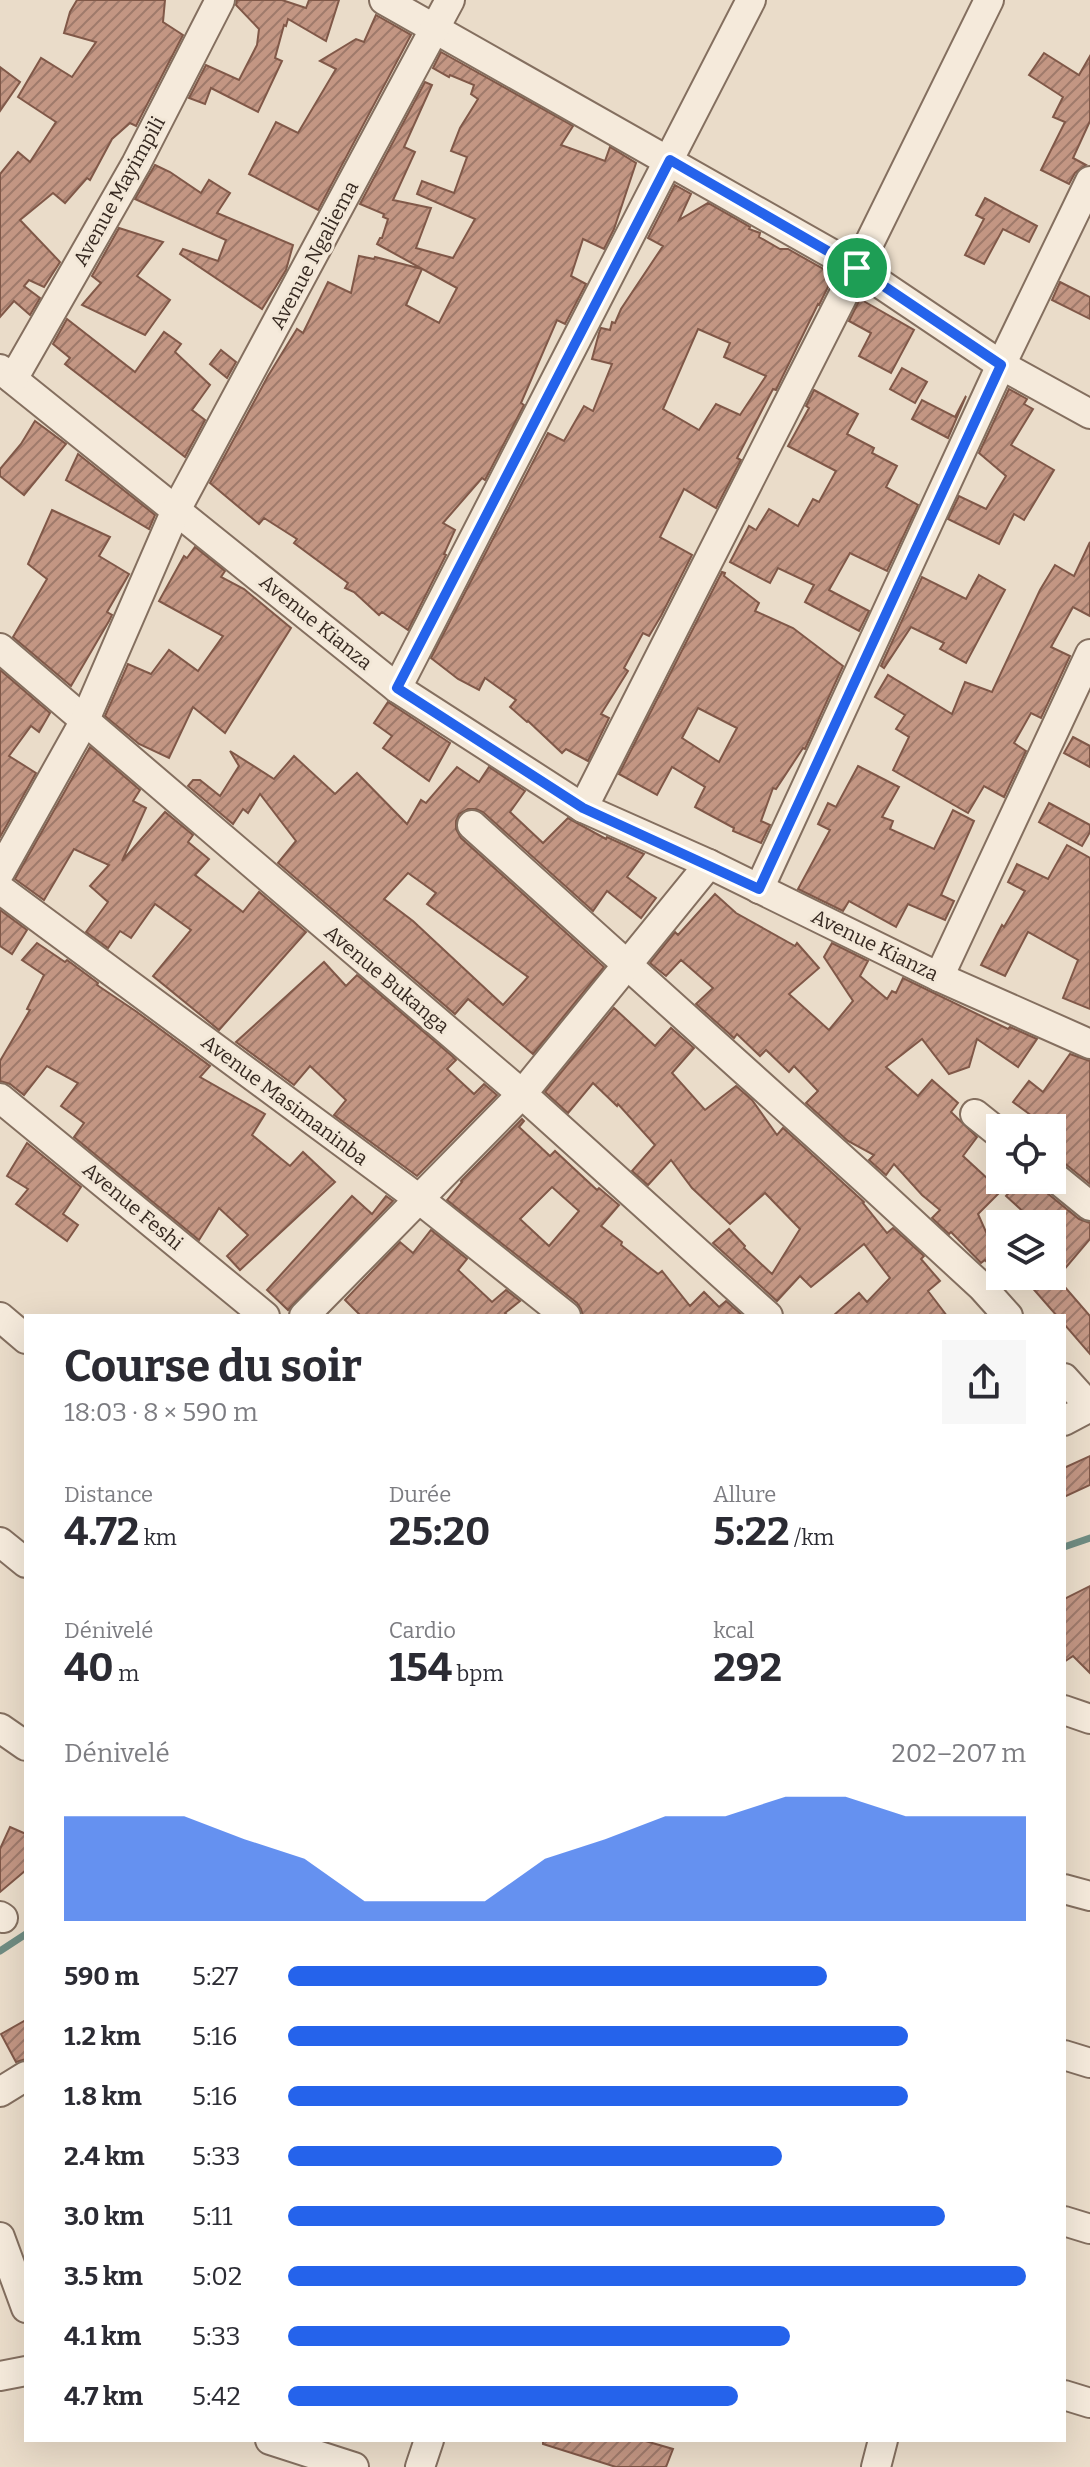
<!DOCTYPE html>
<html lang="fr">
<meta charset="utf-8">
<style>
:root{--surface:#fff;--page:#f7f7f7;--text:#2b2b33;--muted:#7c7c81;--accent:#2563eb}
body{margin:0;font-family:Bitter,serif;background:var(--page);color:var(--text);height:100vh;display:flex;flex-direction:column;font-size:30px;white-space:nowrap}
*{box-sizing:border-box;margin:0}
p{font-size:26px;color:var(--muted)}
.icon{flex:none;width:44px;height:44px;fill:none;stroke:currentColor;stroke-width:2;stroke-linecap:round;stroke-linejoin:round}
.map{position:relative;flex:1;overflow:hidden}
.panel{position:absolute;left:24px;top:1314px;width:1042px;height:1128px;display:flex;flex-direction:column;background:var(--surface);border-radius:0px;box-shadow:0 8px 32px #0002}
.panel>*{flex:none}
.buttons{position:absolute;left:986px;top:1114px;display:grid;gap:16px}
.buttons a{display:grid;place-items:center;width:80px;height:80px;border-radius:0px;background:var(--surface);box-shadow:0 8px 32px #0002;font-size:40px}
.pin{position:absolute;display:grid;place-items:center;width:68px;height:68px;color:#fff;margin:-34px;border:4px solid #fff;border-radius:50%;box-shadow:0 2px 8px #0007}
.round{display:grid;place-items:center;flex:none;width:84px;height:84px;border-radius:0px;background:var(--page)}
.headline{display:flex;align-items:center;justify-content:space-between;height:136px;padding:0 40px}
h1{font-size:44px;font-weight:700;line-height:60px}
.figures{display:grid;grid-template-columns:repeat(3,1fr);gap:12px;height:136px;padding:8px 40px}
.figures div{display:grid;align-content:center}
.figures b{font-size:40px;font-weight:700}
.figures small{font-size:22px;font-weight:400}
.figures p{font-size:22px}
.chart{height:224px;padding:16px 40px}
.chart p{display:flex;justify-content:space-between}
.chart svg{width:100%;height:144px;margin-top:8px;fill:var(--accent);opacity:.7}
ul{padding:0 40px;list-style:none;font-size:26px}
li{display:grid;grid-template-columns:128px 96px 1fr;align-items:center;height:60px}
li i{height:20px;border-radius:10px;background:var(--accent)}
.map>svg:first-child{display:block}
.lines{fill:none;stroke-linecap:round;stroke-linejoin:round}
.stream{stroke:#708c82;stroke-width:7}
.building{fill:url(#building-hatch);stroke:#805848;stroke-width:2;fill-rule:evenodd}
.minor-casing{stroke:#846f5f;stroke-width:32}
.minor{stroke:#f5eadb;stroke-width:28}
.route-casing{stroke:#fff;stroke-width:16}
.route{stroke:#2563eb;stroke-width:10}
.labels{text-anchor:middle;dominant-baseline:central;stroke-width:6;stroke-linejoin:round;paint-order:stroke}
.street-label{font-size:20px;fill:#362921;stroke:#f2e7d7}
</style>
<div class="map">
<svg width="1090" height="2467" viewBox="0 0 1090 2467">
<defs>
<pattern id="building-hatch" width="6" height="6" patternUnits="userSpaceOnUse" patternTransform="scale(2)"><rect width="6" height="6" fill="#c39683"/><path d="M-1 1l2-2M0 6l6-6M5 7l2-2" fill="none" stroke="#9f7a6b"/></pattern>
</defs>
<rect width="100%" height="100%" fill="#eadcc9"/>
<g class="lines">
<g class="stream">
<polyline points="1064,1547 1090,1538"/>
<polyline points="0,1951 26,1934"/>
</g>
</g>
<g class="building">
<polygon points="77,0 165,0 163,22 183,35 136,126 130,123 112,139 90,180 87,178 65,203 53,193 20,220 60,262 44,287 29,280 24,286 40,298 30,315 14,301 0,317 0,174 18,152 30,162 56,122 18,97 41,58 72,77 96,42 64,33 70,12"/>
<polygon points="237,0 282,0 306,8 309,0 339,0 326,41 288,19 286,26 284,25 275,58 282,61 258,112 211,88 205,104 189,98 206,65 239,80 257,45 259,29 236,5"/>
<polygon points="376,15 411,35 318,210 249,174 276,122 298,133 336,69 320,61 356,39 364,42"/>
<polygon points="441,52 573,126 561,145 605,161 610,147 636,163 614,229 604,249 583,239 571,276 586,284 565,324 557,320 521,403 524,405 485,480 482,478 443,523 455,530 444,554 446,555 408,630 382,612 379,615 354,592 345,588 348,583 294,543 297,539 264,518 259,524 210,483 268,376 297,329 303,333 328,282 351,293 359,256 374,259 375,257 422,269 406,305 439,323 457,288 377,244 380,238 382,238 388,219 383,217 384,214 360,204 425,82 432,85 404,147 415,152 393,200 431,208 416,248 453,258 475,219 417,194 422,181 454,193 467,157 451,151 460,128 478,99 471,94 474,85 450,75 449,77 433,68"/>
<polygon points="1044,53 1079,75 1090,56 1090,121 1073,158 1086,165 1075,173 1069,184 1041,170 1065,122 1053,117 1063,97 1029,75"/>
<polygon points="0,67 20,82 0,111"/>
<polygon points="155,165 170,172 201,193 209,180 230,193 217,213 293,245 286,270 262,309 180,254 183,249 218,261 226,240 135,199"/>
<path d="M 675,185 L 691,194 L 679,220 L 708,203 L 750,227 L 749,229 L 760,233 L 759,237 L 780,249 L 788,249 L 834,275 L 819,305 L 818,304 L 776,390 L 773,389 L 737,458 L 741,460 L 716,508 L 684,489 L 660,537 L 692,555 L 661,616 L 649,636 L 643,633 L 624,668 L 628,671 L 601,714 L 609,718 L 588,761 L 566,749 L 562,753 L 528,721 L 527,722 L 510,707 L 516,700 L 485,678 L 479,690 L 458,679 L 431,658 L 548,433 L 564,441 L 584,406 L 593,411 L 612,364 L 592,359 L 599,333 L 601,328 L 610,330 L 612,322 L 615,323 L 621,309 L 663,246 L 648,238 ZM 698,329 L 730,343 L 724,357 L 766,376 L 740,415 L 716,404 L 699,430 L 663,409 Z"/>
<polygon points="985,198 1037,226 1029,242 1003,229 984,264 965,255 984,219 976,215"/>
<polygon points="119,228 163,242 137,276 170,300 145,335 82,305 101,283 92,276"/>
<polygon points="1060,282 1090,297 1090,319 1052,300"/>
<polygon points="860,299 914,330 891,373 859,356 871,333 849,321"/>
<polygon points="67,319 135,372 164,332 181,344 175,352 210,385 192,410 205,420 185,457 65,364 70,358 53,344"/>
<polygon points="221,350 236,362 227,378 210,364"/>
<polygon points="902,368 927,382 915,403 890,389"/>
<polygon points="1009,389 1027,399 1024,404 1033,409 1011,445 1054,470 1024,520 1014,514 999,544 948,519 959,496 986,509 1006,476 979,453"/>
<polygon points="814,390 858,414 847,434 874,448 872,453 897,466 886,487 918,505 887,571 850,553 829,590 869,611 859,631 805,602 814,585 778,568 770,583 730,562 749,526 756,530 769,509 798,526 813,499 819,502 836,471 788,446 809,408 806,406"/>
<polygon points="966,396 948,438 912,419 922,400 955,417"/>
<polygon points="35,421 66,444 24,495 0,476 0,469 21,444"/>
<polygon points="78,454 155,515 149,529 66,480"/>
<polygon points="52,510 110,537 99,556 129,574 107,612 112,615 109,621 71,686 13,637 47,579 28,564"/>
<polygon points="1090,542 1090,616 1073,607 1051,647 1070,656 1041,718 1031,713 1014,743 1026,751 1004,797 984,786 968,813 893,770 909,737 896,729 905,715 875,697 888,675 952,714 965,682 992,692 1040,590 1055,565 1074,576"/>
<polygon points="195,547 225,571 221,577 244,589 291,628 225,733 193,707 169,758 139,744 105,716 128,664 151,674 169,650 198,671 223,636 159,601 184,556 187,558"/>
<path d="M 722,572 L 725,573 L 724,576 L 759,603 L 755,611 L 793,628 L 843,666 L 805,749 L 803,748 L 776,789 L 773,788 L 761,821 L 770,825 L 761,843 L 733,831 L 734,828 L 695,807 L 705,787 L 672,767 L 657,795 L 619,774 ZM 698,708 L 737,728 L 719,762 L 682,738 Z"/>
<polygon points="979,575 1005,590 966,663 940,649 944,643 911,627 884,668 881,666 922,577 966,599"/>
<polygon points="0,670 50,713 39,732 31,726 9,756 36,773 0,837"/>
<polygon points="388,702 450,743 429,781 383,748 392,736 374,723"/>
<polygon points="1073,737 1090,746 1090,767 1064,753"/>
<polygon points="90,747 140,790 133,801 146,808 122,861 165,812 193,835 188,842 209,859 195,875 243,912 259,892 306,932 219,1030 153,976 191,930 155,904 131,938 120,931 108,948 86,932 108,902 90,886 109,865 74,849 44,900 15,879"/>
<path d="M 230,751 L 274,779 L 294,756 L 335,794 L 357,773 L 407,824 L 421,800 L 426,803 L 457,767 L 479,782 L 489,767 L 525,791 L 510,812 L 543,843 L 568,818 L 606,839 L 607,837 L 644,854 L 627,877 L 656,898 L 641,918 L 607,891 L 593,911 L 483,812 L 476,809 L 468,809 L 459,814 L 456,821 L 456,829 L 461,838 L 604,967 L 533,1054 L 468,999 L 455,1014 L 278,863 L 296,841 L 260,794 L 248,813 L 243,809 L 233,824 L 188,786 L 193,780 L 200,780 L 220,796 L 239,766 ZM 408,873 L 436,893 L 427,904 L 528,977 L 503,1005 L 413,921 L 384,899 Z"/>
<polygon points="858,766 899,787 882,817 893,821 890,829 934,849 953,810 974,821 941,895 954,901 945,920 908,904 896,927 849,901 843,911 798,889 830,830 818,824 828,803 836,807"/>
<polygon points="1049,803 1090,825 1090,832 1082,846 1039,822"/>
<polygon points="1067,845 1090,858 1090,1009 1063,998 1078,960 1028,932 1005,976 981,965 1002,925 1004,927 1025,891 1008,882 1017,864 1048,879"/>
<polygon points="715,894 736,913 795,946 797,943 819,968 789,994 829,1030 853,1001 824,957 832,943 868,961 860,976 887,999 892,991 896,993 903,978 1008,1029 1010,1027 1037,1039 1018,1067 977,1039 969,1067 949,1074 922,1039 886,1067 918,1096 932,1080 958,1103 951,1112 977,1137 963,1156 1001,1191 978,1214 986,1232 1000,1250 1000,1276 985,1260 981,1263 951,1232 949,1234 932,1218 940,1210 922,1195 894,1164 886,1175 869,1160 874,1155 848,1141 806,1103 818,1091 794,1066 789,1072 766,1050 760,1056 737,1034 734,1038 696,1004 713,988 681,960 666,976 650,963 675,932 678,935"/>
<polygon points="0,910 27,930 12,954 0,946"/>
<polygon points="37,943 65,962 67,960 98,983 97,985 137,1012 210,1066 200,1077 265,1114 252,1135 290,1166 303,1152 335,1182 240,1270 227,1256 248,1235 219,1208 199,1240 74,1137 84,1123 61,1106 78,1083 47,1066 24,1095 10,1084 0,1081 0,1061 30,1010 27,1009 44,975 22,960"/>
<polygon points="324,962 346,986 357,975 452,1056 456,1060 447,1069 474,1094 484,1084 497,1095 417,1176 334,1115 346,1100 310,1066 294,1085 236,1042"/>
<polygon points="614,1008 655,1046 671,1028 694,1048 672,1073 705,1110 736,1086 752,1100 777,1135 783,1128 864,1202 863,1203 887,1233 893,1228 924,1256 921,1259 940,1281 928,1291 947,1316 833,1316 859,1293 867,1302 890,1278 864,1244 811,1287 800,1276 777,1301 713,1243 729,1229 745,1246 744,1248 772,1274 800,1229 765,1193 730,1224 692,1188 671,1160 648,1185 632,1171 655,1145 618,1104 617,1106 593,1083 568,1113 545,1092"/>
<polygon points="1070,1054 1090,1061 1090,1184 1052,1153 1052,1128 1018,1128 1032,1116 1013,1102 1029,1081 1043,1092"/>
<path d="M 522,1119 L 524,1121 L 519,1127 L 550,1156 L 555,1151 L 597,1190 L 599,1188 L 619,1205 L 601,1226 L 622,1242 L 621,1245 L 658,1274 L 662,1271 L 690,1306 L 704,1292 L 719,1307 L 726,1301 L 743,1316 L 583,1316 L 581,1309 L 577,1303 L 447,1200 L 462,1182 L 461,1181 ZM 552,1187 L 579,1211 L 549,1246 L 520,1219 Z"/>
<polygon points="27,1143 81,1187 63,1214 78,1225 67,1241 16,1204 28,1189 7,1176"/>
<polygon points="1020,1180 1036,1180 1041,1188 1079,1219 1090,1223 1090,1239 1057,1278 1090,1316 1090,1354 1064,1324 1064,1316 1057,1316 1022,1276 1052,1276 1052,1224 1037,1224 1006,1196"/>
<polygon points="352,1196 372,1214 386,1196 393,1201 288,1310 267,1290"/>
<polygon points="431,1230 467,1259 458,1270 492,1302 506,1290 520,1301 505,1313 508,1316 361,1316 345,1300 400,1242 413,1253"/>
<polygon points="1090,1456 1090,1485 1064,1497 1064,1468"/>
<polygon points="1090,1586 1090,1673 1073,1656 1064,1662 1064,1599"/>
<polygon points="10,1827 26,1834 26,1870 0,1892 0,1849"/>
<polygon points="26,2020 26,2059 16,2062 1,2034"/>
<polygon points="543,2440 642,2440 673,2449 666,2467 616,2467 543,2444"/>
</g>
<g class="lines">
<defs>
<g id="minor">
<polyline points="384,0 857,268 1001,365 1090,414"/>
<polyline points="0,369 397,688 583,808 709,864 939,977 1090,1044"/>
<polyline points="13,379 136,164 220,0"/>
<polyline points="0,648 522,1094 768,1316"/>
<polyline points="397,688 751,0"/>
<polyline points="583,808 857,268 989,0"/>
<polyline points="472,825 866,1180 982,1287 1008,1316"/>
<polyline points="0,872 84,722 176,510 450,0"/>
<polyline points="0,889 419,1199 566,1316"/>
<polyline points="759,889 1001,365 1090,181"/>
<polyline points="939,977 1090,654"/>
<polyline points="0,1098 265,1316"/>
<polyline points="975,1114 1000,1134"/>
<polyline points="1052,1175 1090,1206"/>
<polyline points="304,1316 522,1094 709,864"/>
<polyline points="0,1317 26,1339"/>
<polyline points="1064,1378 1090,1407"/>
<polyline points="1064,1421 1090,1407"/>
<polyline points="0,1542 26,1563"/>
<polyline points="1064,1710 1090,1719"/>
<polyline points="0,1728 26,1746"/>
<polyline points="1064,1889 1090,1896"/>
<polyline points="0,1916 3,1918"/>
<polyline points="1064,2055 1090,2063"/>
<polyline points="0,2092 26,2076"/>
<polyline points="1064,2221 1090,2229"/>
<polyline points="0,2237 26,2308"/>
<polyline points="0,2376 26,2371"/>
<polyline points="1064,2395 1090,2403"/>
<polyline points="270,2440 354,2467"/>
<polyline points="420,2467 429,2440"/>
<polyline points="876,2467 883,2440"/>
</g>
</defs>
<use href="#minor" class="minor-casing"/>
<use href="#minor" class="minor"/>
</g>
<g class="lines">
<defs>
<polygon id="route" points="670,160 857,268 1001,365 759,889 583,808 397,688"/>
</defs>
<use href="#route" class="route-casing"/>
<use href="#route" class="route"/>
</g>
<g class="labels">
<g class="street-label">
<text transform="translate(119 191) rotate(-61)">Avenue Mayimpili</text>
<text transform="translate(314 255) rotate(-62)">Avenue Ngaliema</text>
<text transform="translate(316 622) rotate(39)">Avenue Kianza</text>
<text transform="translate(875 945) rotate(26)">Avenue Kianza</text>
<text transform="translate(387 979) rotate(40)">Avenue Bukanga</text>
<text transform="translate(285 1100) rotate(37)">Avenue Masimaninba</text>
<text transform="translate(133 1206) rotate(40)">Avenue Feshi</text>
</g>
</g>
</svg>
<div class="buttons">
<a><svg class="icon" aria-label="locate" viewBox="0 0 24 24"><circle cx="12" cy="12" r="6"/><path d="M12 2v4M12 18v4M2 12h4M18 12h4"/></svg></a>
<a><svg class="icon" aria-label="layers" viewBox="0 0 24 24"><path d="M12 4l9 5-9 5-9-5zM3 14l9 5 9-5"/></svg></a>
</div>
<div class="pin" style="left:857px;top:268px;background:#1e9e55"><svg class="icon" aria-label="arrive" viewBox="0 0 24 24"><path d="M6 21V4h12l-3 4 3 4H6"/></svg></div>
<section class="panel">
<div class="headline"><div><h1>Course du soir</h1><p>18:03 · 8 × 590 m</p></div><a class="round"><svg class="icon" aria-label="share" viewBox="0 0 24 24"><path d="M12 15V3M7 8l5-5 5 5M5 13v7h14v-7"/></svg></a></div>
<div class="figures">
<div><p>Distance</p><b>4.72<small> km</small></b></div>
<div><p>Durée</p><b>25:20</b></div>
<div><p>Allure</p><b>5:22<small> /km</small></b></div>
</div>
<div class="figures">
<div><p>Dénivelé</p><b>40<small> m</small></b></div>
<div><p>Cardio</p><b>154<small> bpm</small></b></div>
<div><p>kcal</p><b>292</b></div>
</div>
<div class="chart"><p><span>Dénivelé</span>202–207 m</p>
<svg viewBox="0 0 160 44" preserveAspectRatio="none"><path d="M0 44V12L10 12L20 12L30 19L40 25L50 38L60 38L70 38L80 25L90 19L100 12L110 12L120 6L130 6L140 12L150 12L160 12V44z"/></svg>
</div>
<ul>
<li><b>590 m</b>5:27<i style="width:73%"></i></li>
<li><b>1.2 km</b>5:16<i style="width:84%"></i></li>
<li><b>1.8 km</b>5:16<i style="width:84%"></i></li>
<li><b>2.4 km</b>5:33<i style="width:67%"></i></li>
<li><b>3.0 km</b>5:11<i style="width:89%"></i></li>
<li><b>3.5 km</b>5:02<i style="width:100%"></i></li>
<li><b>4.1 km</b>5:33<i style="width:68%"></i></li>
<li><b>4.7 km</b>5:42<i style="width:61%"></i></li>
</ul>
</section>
</div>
